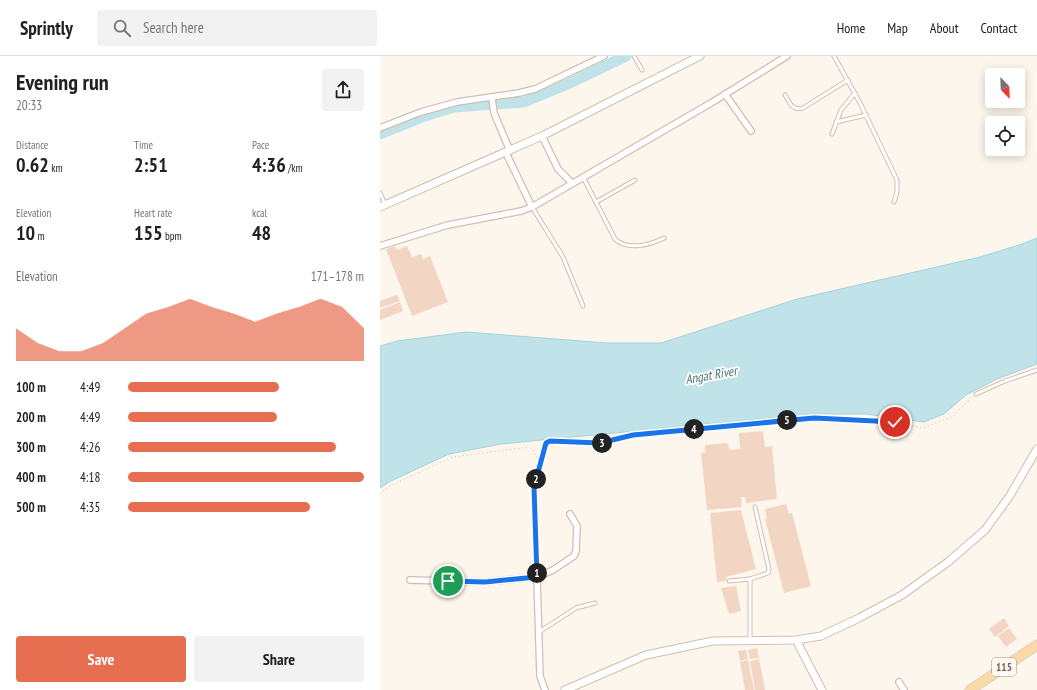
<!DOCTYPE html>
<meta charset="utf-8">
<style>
:root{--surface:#fff;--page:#f2f2f2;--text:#202124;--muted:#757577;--line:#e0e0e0;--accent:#e76f51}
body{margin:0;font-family:"PT Sans Narrow",sans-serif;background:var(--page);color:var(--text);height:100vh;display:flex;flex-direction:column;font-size:15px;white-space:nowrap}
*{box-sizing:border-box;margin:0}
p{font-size:13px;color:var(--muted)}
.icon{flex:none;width:22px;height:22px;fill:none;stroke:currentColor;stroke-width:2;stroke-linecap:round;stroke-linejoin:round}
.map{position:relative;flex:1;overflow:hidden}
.panel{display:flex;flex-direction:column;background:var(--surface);width:380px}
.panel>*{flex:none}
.needle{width:26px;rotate:157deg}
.tools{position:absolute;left:605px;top:12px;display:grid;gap:8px}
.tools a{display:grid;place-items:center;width:40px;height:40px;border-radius:4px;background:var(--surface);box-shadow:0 2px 10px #0003;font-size:20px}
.pin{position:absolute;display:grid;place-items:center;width:34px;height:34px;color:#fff;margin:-17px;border:2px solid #fff;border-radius:50%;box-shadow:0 1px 4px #0007}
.km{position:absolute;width:20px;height:20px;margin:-10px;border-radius:50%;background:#222;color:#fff;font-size:11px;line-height:20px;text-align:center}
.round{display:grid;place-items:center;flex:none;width:42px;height:42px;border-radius:4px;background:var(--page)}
.headline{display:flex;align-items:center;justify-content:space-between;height:68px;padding:0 16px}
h1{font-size:22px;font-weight:700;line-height:30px}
.stats{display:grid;grid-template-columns:repeat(3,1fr);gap:6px;height:68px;padding:4px 16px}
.stats div{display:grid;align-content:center}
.stats b{font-size:20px;font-weight:700}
.stats small{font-size:11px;font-weight:400}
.stats p{font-size:11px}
.chart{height:112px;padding:8px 16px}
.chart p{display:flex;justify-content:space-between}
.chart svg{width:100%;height:72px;margin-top:4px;fill:var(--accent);opacity:.7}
.action{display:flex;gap:8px;margin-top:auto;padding:8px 16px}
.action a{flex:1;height:46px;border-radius:4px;background:var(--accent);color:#fff;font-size:16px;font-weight:700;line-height:46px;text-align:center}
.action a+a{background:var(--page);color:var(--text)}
ul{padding:0 16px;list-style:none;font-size:13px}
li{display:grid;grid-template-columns:64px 48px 1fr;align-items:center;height:30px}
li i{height:10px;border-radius:5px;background:var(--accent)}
header{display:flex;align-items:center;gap:24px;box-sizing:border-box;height:56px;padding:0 20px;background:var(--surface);border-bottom:1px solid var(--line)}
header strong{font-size:19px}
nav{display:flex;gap:22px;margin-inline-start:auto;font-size:14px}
.search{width:280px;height:36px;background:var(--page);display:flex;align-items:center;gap:10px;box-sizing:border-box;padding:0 14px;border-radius:4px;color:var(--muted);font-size:15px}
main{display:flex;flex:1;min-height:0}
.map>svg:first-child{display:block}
.water{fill:#bfe3e8;stroke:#a5d3da}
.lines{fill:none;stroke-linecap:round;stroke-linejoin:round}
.river{stroke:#bfe3e8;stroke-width:11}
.building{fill:#f3d5c3}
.service-casing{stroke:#d1beb0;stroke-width:5}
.minor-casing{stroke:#d1beb0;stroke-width:8}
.tertiary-casing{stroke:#d1beb0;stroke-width:9}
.primary-casing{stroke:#dad1cd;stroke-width:11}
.path{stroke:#d9b8a5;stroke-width:1;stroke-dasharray:1 3;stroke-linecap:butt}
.service{stroke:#fff;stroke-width:3}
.minor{stroke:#fff;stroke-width:5.5}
.tertiary{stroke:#fff;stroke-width:7}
.primary{stroke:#fbd9a5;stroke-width:9}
.route-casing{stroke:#fff;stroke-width:8}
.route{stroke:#1a73e8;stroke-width:5}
.labels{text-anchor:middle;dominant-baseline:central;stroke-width:4;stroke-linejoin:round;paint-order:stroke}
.shield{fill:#fffaf3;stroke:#a28b7f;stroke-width:1}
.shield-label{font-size:11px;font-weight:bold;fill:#7a5c4d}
.water-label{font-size:13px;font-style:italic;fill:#437c86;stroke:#fffaf3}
</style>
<header>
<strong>Sprintly</strong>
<div class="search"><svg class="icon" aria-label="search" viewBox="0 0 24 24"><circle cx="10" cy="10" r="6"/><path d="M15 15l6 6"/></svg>Search here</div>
<nav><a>Home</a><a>Map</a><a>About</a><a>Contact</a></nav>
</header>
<main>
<section class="panel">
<div class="headline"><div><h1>Evening run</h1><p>20:33</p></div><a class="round"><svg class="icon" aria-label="share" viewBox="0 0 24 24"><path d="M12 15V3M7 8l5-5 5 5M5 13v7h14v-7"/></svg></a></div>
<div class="stats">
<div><p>Distance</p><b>0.62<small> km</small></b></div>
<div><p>Time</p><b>2:51</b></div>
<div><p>Pace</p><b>4:36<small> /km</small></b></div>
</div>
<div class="stats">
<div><p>Elevation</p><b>10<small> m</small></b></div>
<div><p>Heart rate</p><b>155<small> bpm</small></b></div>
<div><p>kcal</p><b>48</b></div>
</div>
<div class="chart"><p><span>Elevation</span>171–178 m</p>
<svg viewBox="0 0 160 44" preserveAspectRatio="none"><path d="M0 44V24L10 33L20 38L30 38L40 33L50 24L60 15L70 11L80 6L90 11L100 15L110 20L120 15L130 11L140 6L150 11L160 24V44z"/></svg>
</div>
<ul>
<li><b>100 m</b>4:49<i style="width:64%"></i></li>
<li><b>200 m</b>4:49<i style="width:63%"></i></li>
<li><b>300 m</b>4:26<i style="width:88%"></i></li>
<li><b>400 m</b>4:18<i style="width:100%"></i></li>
<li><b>500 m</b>4:35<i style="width:77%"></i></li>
</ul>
<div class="action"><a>Save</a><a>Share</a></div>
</section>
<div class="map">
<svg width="657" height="634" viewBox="0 0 657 634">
<rect width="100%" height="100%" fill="#fdf6ec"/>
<polygon class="water" points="657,182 657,308 617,323 586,339 564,358 544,366 486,358 431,358 121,388 69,398 11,425 0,432 0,290 17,285 86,276 227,287 281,287 417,243 600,201 642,188"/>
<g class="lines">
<polyline class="river" points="0,78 45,60 74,51 144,46 190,27 246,0"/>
</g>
<g class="building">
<polygon points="15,190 17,194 27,190 32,201 41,198 43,203 50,200 68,246 32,260 6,193"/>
<polygon points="17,239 20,245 0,252 0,245"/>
<polygon points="20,246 23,255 0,264 0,254"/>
<polygon points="383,375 385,391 392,390 397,443 366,447 365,441 361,441 362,451 327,454 321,397 325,397 325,389 347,387 350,394 360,393 359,377"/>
<polygon points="406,448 409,458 412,457 431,530 404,537 385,463 387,463 385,453"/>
<polygon points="361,454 376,513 346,521 346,525 337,526 330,457"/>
<polygon points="356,530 361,555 349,558 341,532"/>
<polygon points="624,562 629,570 615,581 609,573"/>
<polygon points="629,572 637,583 626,591 618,580"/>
<polygon points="377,592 379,602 370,603 368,594"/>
<polygon points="366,594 368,603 360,605 358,595"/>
<polygon points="379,603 385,634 375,634 370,605"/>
<polygon points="368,604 374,634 365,634 360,606"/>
</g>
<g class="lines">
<defs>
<g id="service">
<polyline points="254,0 262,14"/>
<polyline points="454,0 480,47 517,124 517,136 514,146"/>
<path d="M 405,39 C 410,47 412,55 423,52 L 468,24"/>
<polyline points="456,66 486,59"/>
<polyline points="452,78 461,54 475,37"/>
<path d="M 203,121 L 235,183 C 247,195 270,189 284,182"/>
<polyline points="0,137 5,148"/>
<polyline points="216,146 255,124"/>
<polyline points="152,151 183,201 203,250"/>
<polyline points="596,338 625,325 657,314"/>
<polyline points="370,523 370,584"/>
<polyline points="349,525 370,523 388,517 389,513 375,451"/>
<polyline points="159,576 196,552 215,547"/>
</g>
<g id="minor">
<polyline points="345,38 371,75"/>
<polyline points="112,42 114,57 130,95"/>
<polyline points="0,72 41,56 77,46 139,37 155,33 224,0"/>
<polyline points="162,80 178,113 192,127"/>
<polyline points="126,97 152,151"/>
<polyline points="0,190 68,169 141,155 152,151 331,47 407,0"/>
<polyline points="157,521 160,620 165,634"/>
<polyline points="30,524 105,526 157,521 173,514 194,500 196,495 197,470 190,458"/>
<polyline points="519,626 524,634"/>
</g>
<g id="tertiary">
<polyline points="0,151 162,80 320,0"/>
<polyline points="416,584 442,634"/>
<polyline points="185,634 266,599 333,585 416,584 441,580 479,562 522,539 568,506 605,474 629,441 657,393"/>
</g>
<polyline id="primary" points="590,634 657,589"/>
</defs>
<use href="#service" class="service-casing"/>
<use href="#minor" class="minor-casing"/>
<use href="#tertiary" class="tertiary-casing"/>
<use href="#primary" class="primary-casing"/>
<g class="path">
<polyline points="158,412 165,398 166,387 170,385 220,387 253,379 434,361 515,366 542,372 572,361 592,341"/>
<path d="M 0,438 L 8,431 L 72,401 L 149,391 C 156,395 157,402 158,410"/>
<polyline points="157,514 154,431 158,414"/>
</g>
<use href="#service" class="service"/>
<use href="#minor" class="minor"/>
<use href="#tertiary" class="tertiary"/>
<use href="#primary" class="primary"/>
</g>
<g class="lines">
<defs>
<polyline id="route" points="68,525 105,526 157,521 154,431 166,387 170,385 220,387 253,379 434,362 515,366"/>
</defs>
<use href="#route" class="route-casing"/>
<use href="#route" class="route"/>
</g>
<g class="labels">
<rect class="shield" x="612" y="602" width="24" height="18" rx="3"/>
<g class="shield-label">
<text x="624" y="611">115</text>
</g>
<g class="water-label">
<text transform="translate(331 319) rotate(-10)">Angat River</text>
</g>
</g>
</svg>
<div class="tools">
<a><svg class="needle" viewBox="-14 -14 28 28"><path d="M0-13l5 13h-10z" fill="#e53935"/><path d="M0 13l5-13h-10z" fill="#757577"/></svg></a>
<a><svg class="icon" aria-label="locate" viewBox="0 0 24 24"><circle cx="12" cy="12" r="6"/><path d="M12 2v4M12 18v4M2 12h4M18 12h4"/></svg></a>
</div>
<div class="pin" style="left:68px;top:525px;background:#1e9e55"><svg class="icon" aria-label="arrive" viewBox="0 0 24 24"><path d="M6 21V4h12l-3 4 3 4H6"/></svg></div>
<div class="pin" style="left:515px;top:366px;background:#d93025"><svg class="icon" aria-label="check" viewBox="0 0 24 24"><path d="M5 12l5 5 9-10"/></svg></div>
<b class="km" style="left:157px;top:517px">1</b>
<b class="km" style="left:156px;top:423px">2</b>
<b class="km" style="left:222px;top:387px">3</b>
<b class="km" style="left:314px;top:373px">4</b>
<b class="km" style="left:407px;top:364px">5</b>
</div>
</main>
